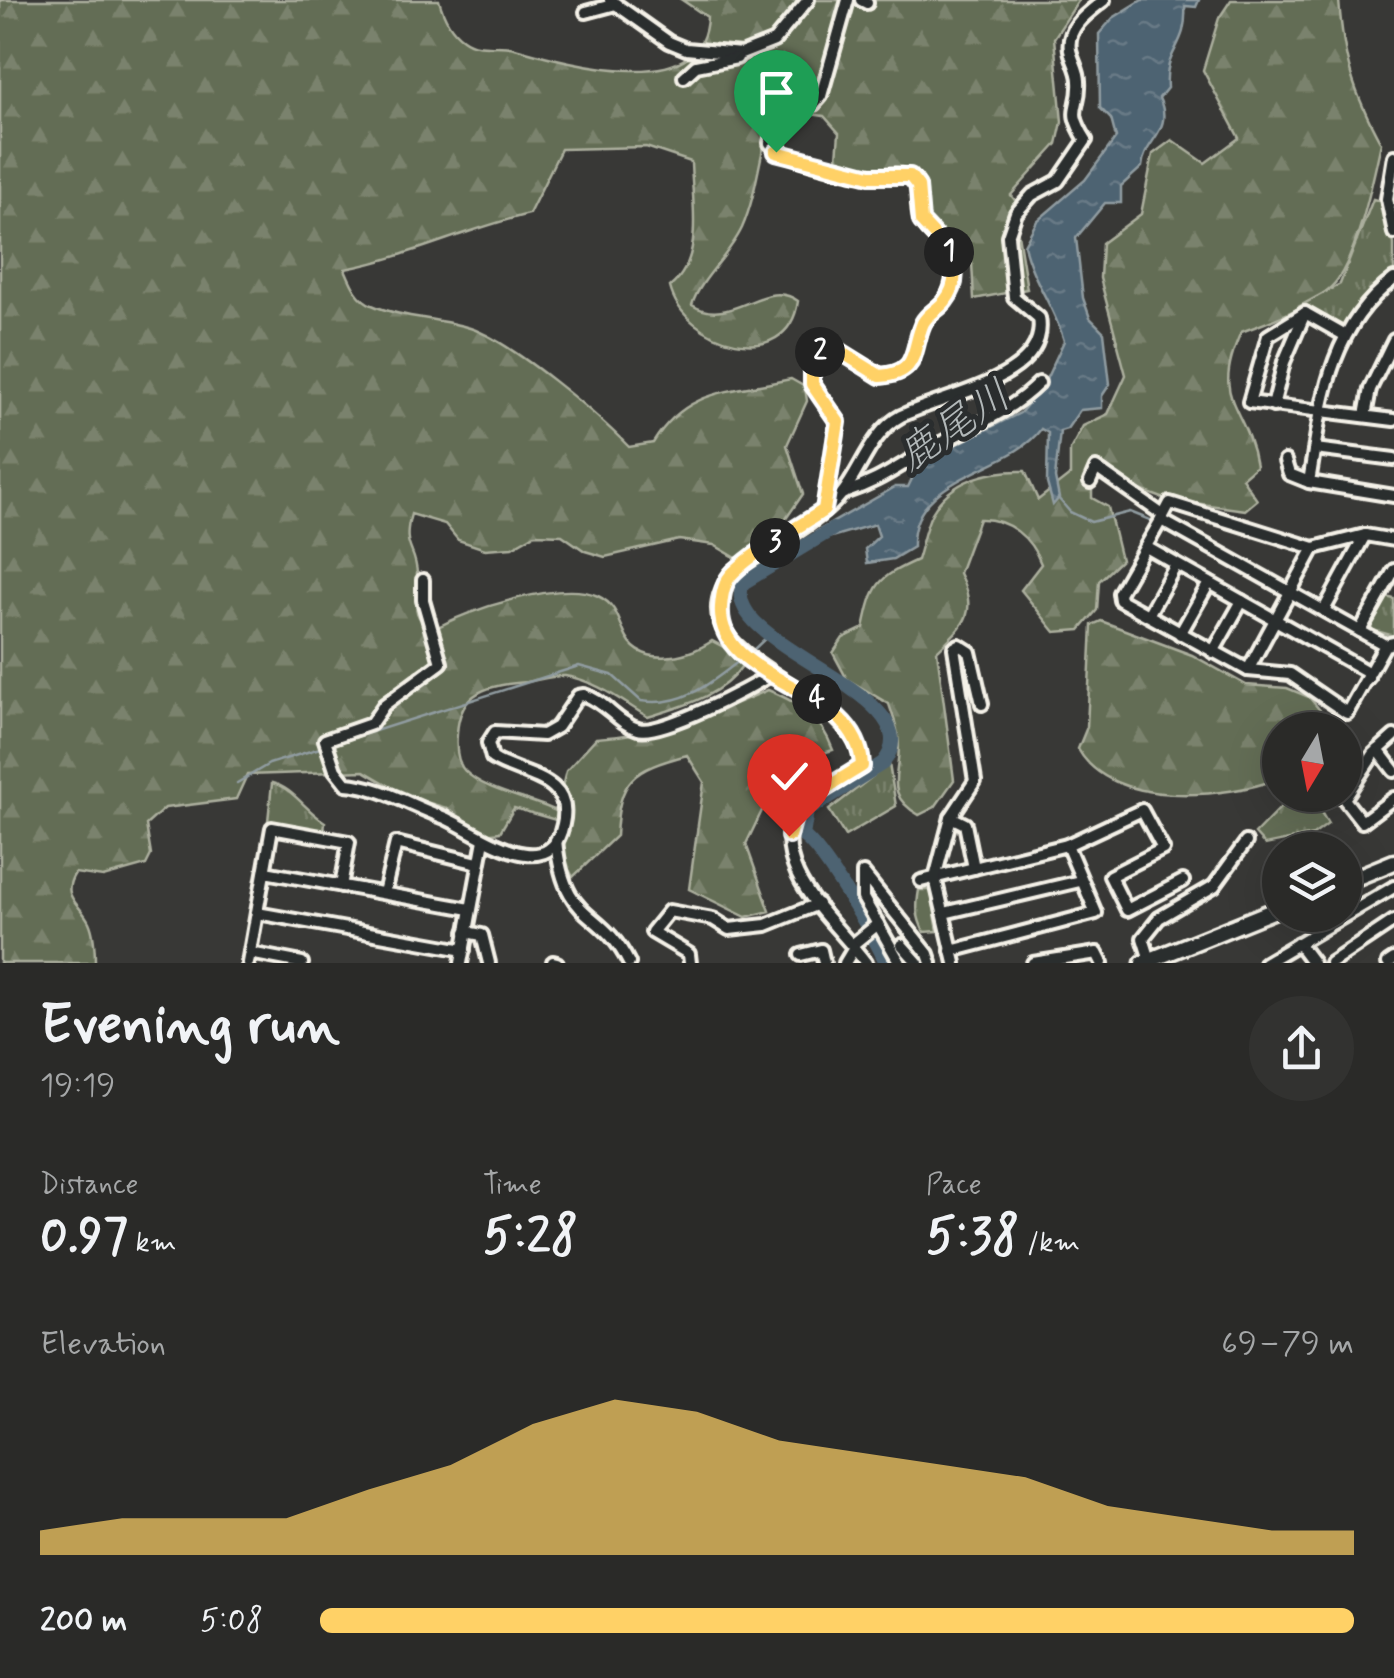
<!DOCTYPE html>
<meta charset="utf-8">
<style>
:root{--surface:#2a2a28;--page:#323230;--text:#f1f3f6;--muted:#a5a7a8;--line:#464645;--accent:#ffd166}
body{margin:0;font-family:Mynerve,"Klee One",sans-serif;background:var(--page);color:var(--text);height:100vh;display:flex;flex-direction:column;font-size:38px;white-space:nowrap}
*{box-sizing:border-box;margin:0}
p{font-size:32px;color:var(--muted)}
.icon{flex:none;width:55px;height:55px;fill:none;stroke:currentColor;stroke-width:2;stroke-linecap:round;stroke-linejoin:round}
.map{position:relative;height:963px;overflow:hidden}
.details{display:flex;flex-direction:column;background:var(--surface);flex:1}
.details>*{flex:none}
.needle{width:65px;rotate:190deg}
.fabs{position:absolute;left:1262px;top:712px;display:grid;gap:20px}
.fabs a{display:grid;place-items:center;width:100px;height:100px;border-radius:50%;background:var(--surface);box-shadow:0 10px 40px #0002,0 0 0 2px var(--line);font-size:50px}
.pin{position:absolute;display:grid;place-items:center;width:85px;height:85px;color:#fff;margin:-102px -42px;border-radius:50% 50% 50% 0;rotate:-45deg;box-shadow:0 0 10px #0007}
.pin .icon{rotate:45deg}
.km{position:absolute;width:50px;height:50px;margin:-25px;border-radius:50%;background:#222;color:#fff;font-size:28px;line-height:50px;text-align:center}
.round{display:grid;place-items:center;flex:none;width:105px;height:105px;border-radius:52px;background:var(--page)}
.summary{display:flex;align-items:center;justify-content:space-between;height:170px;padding:0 40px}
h1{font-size:55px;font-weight:700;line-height:75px}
.stats{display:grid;grid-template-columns:repeat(3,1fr);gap:15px;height:170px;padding:10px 40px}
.stats div{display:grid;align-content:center}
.stats b{font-size:50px;font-weight:700}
.stats small{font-size:28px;font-weight:400}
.stats p{font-size:28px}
.chart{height:280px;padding:20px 40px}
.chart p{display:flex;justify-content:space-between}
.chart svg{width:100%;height:180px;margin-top:10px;fill:var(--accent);opacity:.7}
ul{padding:0 40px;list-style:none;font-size:32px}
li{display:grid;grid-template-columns:160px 120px 1fr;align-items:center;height:75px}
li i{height:25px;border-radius:12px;background:var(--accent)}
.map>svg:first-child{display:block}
.forest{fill:url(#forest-firs);stroke:#acaf9e;stroke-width:2.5}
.park{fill:url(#park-tufts);stroke:#acaf9e;stroke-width:2.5}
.water{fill:url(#water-ripples);stroke:#909ca1;stroke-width:2.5}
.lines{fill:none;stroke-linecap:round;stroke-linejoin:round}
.stream{stroke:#909ca1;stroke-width:2.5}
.river{stroke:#4e6372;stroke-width:14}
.minor-casing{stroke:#f4f1e8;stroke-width:18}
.major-casing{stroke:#f4f1e8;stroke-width:21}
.minor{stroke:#2a2d2e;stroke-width:10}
.major{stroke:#2a2d2e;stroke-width:14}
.route-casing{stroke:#fff;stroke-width:20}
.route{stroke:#ffd166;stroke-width:12}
.labels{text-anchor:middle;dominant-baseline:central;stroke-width:10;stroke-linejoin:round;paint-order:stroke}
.water-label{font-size:42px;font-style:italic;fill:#b2b8b9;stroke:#2a2d2e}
</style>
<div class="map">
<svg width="1394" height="963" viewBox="0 0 1394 963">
<defs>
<pattern id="forest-firs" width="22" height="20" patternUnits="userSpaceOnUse" patternTransform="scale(2.5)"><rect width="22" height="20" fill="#636d54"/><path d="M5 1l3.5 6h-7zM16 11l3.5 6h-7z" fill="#7a826d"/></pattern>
<pattern id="park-tufts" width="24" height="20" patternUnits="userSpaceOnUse" patternTransform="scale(2.5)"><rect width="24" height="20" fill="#636d54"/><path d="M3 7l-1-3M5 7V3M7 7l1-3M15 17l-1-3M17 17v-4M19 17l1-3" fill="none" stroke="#7a826d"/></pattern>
<pattern id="water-ripples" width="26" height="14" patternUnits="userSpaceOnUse" patternTransform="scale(2.5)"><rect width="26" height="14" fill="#4e6372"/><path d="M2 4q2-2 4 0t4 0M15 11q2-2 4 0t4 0" fill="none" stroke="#687a86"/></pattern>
</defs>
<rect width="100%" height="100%" fill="#383836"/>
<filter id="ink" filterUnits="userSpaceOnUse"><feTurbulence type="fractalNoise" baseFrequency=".01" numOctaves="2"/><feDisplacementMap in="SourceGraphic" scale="20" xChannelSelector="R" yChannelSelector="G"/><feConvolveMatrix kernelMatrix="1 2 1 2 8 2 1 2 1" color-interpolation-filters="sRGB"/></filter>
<g filter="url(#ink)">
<g class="forest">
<path d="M 0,0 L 439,0 C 443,15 450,30 463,39 C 479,51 497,43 515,48 C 565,62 704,103 707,17 L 682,0 L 1079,0 L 1054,38 L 1062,122 L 1057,144 L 1011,195 L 1024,212 L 1017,228 L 1027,289 L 974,299 L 972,263 L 928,224 L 910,181 L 837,158 L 839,133 L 824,116 L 775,109 C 759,147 759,189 742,228 C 729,256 700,279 692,305 C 731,330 765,276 798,301 C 788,375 684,344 670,287 C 705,258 692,203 691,162 L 646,147 L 561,149 L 529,214 C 466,229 409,257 345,269 C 351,283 357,299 372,305 C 401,318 439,318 470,328 C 512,342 597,414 629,447 L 653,443 C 686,388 732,392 791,379 L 805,387 L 807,401 L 787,445 L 803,494 L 781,526 L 738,559 L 714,545 L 679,540 L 605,557 L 585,551 L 562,535 L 535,534 L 512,547 L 485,549 L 458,540 L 445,524 L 411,514 C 401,549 416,547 417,574 C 419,599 407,615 433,630 C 465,610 562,579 598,596 C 615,604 618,617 624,632 C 638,669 687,658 712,641 L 733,652 L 742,666 C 721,697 682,706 648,717 C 623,702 595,680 565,676 C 553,675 539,680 527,682 C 490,685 459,690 457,734 C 456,746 456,762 465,771 C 484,791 529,798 556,811 L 566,771 L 596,738 C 657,735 712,714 768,690 C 801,704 820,715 833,750 L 784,765 L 746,844 L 770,911 L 746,917 L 689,889 L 704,782 L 687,755 C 632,770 619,778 616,836 L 573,877 L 561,855 L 556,820 L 514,808 L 500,832 L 485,834 L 446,808 L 409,797 L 364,771 L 247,775 L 236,799 L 165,808 L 146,825 L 151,855 L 146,865 L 103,877 L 75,873 C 60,897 79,902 89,922 C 94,933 95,951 95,963 L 0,963 Z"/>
<path d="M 1231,0 L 1339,0 C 1343,58 1353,92 1381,143 C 1373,179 1359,248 1338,279 C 1322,303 1268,322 1241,332 C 1209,403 1246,403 1256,466 L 1242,478 L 1257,500 L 1245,510 L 1165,499 L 1099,475 L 1092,484 L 1092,498 L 1108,507 L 1121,560 L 1099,581 L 1097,610 L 1080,630 L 1055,632 L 1021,590 L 1041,564 C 1031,538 1009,518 979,519 L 959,573 C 978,613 967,622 937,651 L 954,780 L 935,807 L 919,815 C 879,792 904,770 898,736 C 897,725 892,714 889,704 L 847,679 L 833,653 L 843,638 L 864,628 C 873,584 877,578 917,560 C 922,545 925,526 932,513 C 951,479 990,470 1025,471 L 1038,500 L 1070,475 L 1070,450 L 1083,426 L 1108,414 L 1126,375 L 1100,278 L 1102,243 L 1141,214 L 1153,154 L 1172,140 L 1205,163 L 1239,138 L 1203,70 L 1219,18 Z"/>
<path d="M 1101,621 L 1192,655 L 1246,685 L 1287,688 L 1309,697 L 1323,714 L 1322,730 L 1280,730 L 1280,778 C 1227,799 1111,809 1078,749 L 1087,727 L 1092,625 Z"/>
</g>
<g class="park">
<polygon points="1373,199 1381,201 1394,244 1394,272 1342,328 1300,306 1340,284"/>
<polygon points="1386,597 1394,599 1394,636 1369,629"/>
<polygon points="889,764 896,806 845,836 829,810"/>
<path d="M 272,783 C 292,787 307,812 325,822 L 324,832 L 268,821 Z"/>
<polygon points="1311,795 1328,824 1313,835 1265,845 1255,834 1284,804"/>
<path d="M 919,890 L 931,890 L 938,931 L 924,932 C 916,916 916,907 919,890 Z"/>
</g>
<path class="water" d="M 1142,0 L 1199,0 L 1196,7 L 1185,6 C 1188,48 1164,48 1167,88 L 1159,98 C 1175,131 1143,141 1142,167 L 1121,186 L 1121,203 L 1105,203 L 1076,238 L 1083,298 L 1090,318 L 1104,332 L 1110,384 L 1102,396 L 1102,408 L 1080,410 L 1067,429 L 1060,431 L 1055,478 L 1059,498 L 1053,505 L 1047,483 L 1048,433 L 1041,429 C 1009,473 910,475 913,547 L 893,559 L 867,563 L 865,549 L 879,536 L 875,524 L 821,540 L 816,532 L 895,487 L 908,487 L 920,462 L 1020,413 L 1043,386 L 1064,341 C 1054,306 1032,280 1024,245 L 1037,221 L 1085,180 L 1116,138 L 1111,119 L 1100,108 L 1099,34 L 1113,18 Z"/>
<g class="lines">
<g class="stream">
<polyline points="1058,498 1070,512 1091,522 1130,512 1150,520"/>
<polyline points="751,652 770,634"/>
<path d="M 331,745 L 579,666 L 612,675 L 641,701 C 684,708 713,681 744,657"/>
<polyline points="237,783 269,764 323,747"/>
</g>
<path class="river" d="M 833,529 L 743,583 C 716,646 939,694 883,763 L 807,811 L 803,836 C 821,847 877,940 886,963"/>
<defs>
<g id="minor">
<polyline points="610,0 669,42 686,49 741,54 774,41 808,0"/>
<polyline points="861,0 867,3"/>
<polyline points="586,12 616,4"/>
<polyline points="684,77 696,66 737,58"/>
<polyline points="1394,156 1387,199 1394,233"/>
<path d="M 1394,279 C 1327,330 1322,405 1309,482 L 1394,496"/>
<polyline points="1344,335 1305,313 1268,336 1249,402 1394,420"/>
<polyline points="1273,406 1284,362 1305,313"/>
<polyline points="1365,416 1370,389 1394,340"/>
<polyline points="1315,449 1394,459"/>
<polyline points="1285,461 1289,474 1309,482"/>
<polyline points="1090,482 1096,468 1163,515"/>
<path d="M 844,493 C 880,481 894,469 926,451 C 966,428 1006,416 1039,383"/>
<path d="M 824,509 L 838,422 L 812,384 L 812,360 L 818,352 L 835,348 L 881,376 C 914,373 913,357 921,329 C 926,313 943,308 949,293 C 967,245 928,242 920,218 C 916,205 920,193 915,180 C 900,170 885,177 868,175 C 848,173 780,158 770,143 L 775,118 L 814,104 L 821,96 L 848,0"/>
<polyline points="1161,520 1170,503 1314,548"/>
<polyline points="1146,547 1366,671 1368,678"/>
<path d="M 423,580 L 423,600 L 441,663 L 384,705 L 371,724 L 325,740 L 335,770 L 346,784 C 379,786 410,805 440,816 C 470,826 549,892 563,824 C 574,775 518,776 492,758 L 488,743 L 495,732 L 543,735 L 557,727 L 578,696 L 584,695 C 605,701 617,723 638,729 C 659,736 750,689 770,675"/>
<polyline points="1324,610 1365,535"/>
<polyline points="1148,615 1176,565"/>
<polyline points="1360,631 1394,570"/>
<polyline points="1180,634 1209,583"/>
<polyline points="1385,645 1347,713 1290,674 1248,670 1120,600 1119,593 1161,520 1385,645 1394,643"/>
<polyline points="1213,652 1242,601"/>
<polyline points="1248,670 1314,548 1365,535 1394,540"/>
<polyline points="1394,736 1374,754 1344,799 1362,822 1394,798"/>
<polyline points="1378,750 1394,771"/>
<polyline points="951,817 965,824 974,868"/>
<path d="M 556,840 C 564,926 600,905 629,963"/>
<polyline points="265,872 470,909"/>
<polyline points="921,881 1067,845 1142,810 1163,849 1110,876 1127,910 1183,881"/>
<polyline points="384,893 396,843 478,863"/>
<polyline points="257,913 464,950"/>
<polyline points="944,913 1080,881"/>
<polyline points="466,932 482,935 489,963"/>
<polyline points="1298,943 1313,963"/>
<polyline points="852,945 878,924"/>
<polyline points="902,945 918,963"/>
<polyline points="951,951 1096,913 1067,845"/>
<polyline points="250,953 302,963"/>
<polyline points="801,955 821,950 824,963"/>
<polyline points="1150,960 1143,938 1159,918 1214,886 1246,842"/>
<polyline points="553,962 557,963"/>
<polyline points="248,963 272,828 349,842 341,886"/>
<polyline points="461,963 484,840"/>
<polyline points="690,963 689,954 652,932 669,911 713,919 729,929 766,925 818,904"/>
<polyline points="845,963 854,948"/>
<path d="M 866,963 C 831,916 767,871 797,806 L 862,767 C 860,683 661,661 734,571 C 765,549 818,524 841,495 C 861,471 871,432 901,416 C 943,395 1050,379 1039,318 L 1014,297 L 1008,236 L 1016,213 L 1032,195 L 1058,181 L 1086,140 C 1065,106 1081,111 1079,81 C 1079,70 1072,61 1070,50 C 1066,27 1088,13 1104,0"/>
<polyline points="900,963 863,898 863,873 928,954 931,963"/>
<polyline points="955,963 935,878 951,817 975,781 954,648 959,645 970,652 982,704"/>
<polyline points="1033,963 1097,953 1102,963"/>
<polyline points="1265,963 1394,887"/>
<polyline points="1331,963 1394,921"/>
<polyline points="1388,963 1394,959"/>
</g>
<g id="major">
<polyline points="1345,882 1394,862"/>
<polyline points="1143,963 1280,908"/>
</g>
</defs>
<use href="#minor" class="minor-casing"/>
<use href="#major" class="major-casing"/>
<use href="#minor" class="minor"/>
<use href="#major" class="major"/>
</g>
</g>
<g class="lines" filter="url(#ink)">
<defs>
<path id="route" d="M 776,152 L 870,176 L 910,176 L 918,186 L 921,221 C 940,241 970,269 945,301 C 938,310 928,313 923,323 C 911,351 920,373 880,376 L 835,348 L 818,352 L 812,360 L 812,384 L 838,422 L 824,510 C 795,530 759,548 734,572 C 724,581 722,594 721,607 C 716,685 859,683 862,766 L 797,806 L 789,836"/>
</defs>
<use href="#route" class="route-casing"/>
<use href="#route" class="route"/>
</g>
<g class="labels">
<g class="water-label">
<text transform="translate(955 427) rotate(-34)">鹿尾川</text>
</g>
</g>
</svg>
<div class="fabs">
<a><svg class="needle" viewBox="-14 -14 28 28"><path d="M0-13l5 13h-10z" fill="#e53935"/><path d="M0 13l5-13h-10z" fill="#a5a7a8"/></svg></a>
<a><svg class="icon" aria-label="layers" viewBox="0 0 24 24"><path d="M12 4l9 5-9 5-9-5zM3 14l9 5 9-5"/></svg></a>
</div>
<div class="pin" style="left:776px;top:152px;background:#1e9e55"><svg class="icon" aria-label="arrive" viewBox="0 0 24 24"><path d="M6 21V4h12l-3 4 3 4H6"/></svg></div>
<div class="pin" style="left:789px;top:836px;background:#d93025"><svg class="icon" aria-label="check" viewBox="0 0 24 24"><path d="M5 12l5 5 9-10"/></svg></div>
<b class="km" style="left:949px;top:252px">1</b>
<b class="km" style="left:820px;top:352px">2</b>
<b class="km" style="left:775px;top:543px">3</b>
<b class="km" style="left:817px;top:699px">4</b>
</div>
<section class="details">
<div class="summary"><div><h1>Evening run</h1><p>19:19</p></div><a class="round"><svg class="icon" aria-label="share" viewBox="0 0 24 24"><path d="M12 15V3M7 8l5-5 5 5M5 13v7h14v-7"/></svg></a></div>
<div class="stats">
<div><p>Distance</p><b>0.97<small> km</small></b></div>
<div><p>Time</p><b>5:28</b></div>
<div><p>Pace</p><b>5:38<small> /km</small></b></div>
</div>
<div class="chart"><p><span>Elevation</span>69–79 m</p>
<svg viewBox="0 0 160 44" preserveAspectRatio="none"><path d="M0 44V38L10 35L20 35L30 35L40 28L50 22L60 12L70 6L80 9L90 16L100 19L110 22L120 25L130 32L140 35L150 38L160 38V44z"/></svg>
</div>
<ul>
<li><b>200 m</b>5:08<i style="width:100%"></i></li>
</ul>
</section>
